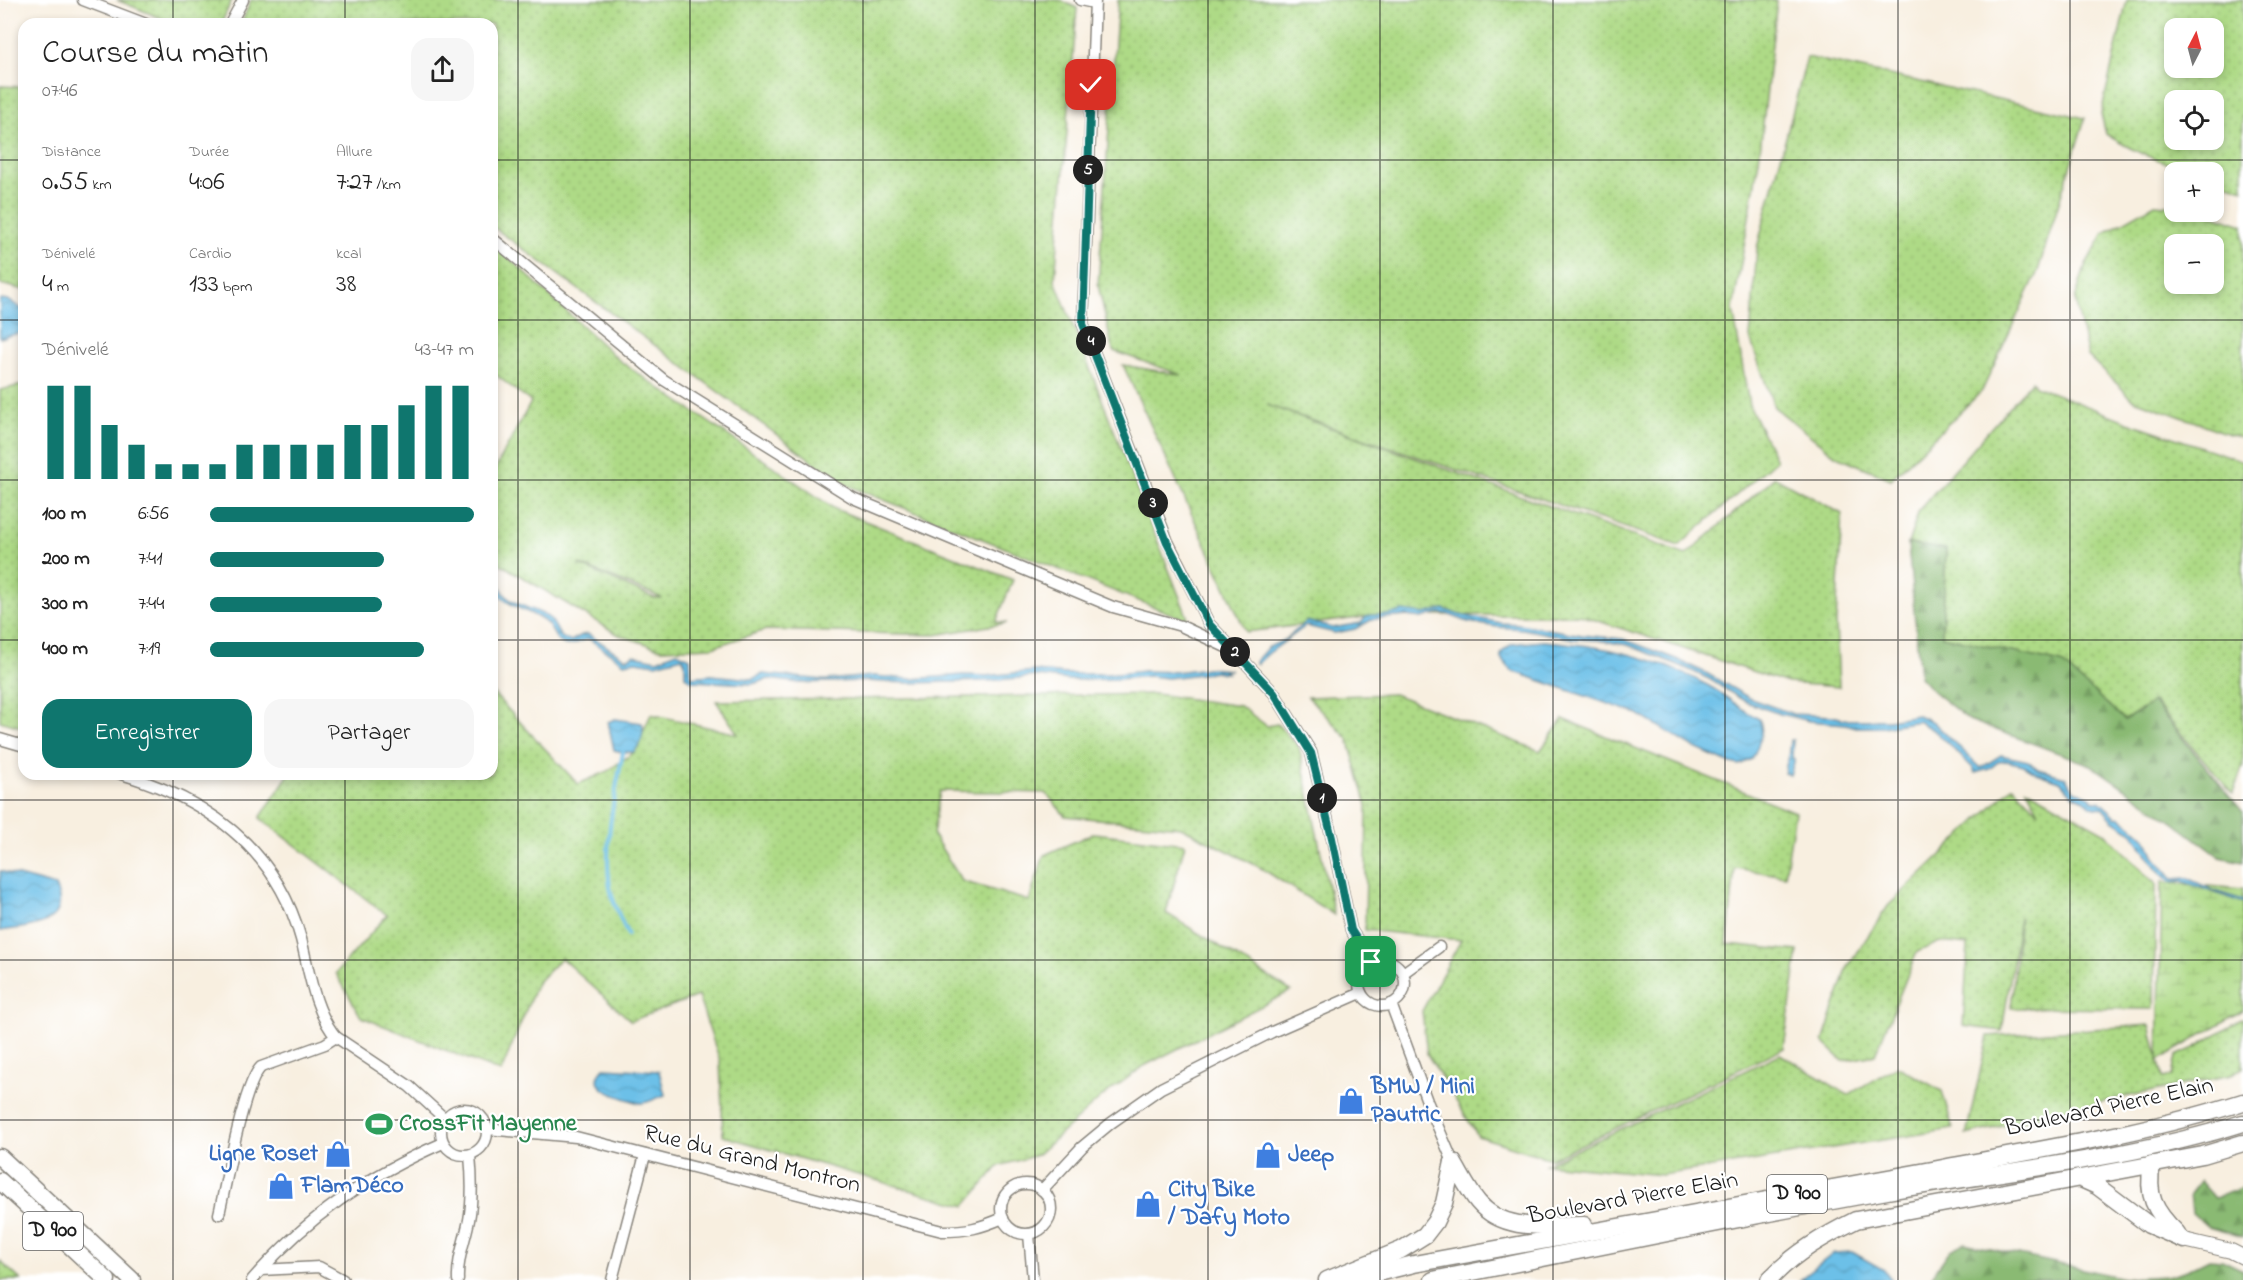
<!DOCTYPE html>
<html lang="fr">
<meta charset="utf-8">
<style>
:root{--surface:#fff;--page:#f6f6f6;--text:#222;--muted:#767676;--accent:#0f766e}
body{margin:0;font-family:"Indie Flower",sans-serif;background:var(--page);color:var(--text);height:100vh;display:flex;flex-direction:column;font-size:22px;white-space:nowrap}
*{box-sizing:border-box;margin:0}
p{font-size:20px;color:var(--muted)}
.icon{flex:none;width:33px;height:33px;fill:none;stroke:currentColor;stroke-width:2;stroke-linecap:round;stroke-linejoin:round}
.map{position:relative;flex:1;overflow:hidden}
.panel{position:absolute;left:18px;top:18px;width:480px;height:762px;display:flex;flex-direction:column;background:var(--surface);border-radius:18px;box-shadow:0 3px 9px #0003}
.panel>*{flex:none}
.needle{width:39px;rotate:6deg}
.tools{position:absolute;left:2164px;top:18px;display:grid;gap:12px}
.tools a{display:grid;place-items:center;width:60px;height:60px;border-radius:12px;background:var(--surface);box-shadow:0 3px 9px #0003;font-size:30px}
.pin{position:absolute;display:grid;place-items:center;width:51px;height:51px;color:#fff;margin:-26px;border-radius:12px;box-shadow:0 3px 9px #0006}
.km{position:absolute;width:30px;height:30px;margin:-15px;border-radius:50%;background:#222;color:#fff;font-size:16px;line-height:30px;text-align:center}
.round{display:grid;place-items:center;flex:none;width:63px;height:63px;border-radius:18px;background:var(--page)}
.summary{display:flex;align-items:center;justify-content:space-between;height:102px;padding:0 24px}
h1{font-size:33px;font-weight:600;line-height:45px}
.figures{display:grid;grid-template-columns:repeat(3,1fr);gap:9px;height:102px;padding:6px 24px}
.figures div{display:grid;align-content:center}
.figures b{font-size:26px;font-weight:600}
.figures small{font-size:16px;font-weight:400}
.figures p{font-size:16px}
.chart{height:168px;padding:12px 24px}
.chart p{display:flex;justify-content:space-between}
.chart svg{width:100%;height:108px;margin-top:6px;stroke:var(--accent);stroke-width:6}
.action{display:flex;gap:12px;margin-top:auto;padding:12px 24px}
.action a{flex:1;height:69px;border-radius:18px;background:var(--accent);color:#fff;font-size:24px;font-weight:600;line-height:69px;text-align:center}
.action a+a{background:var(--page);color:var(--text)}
ul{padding:0 24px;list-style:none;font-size:20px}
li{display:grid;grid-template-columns:96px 72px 1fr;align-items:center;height:45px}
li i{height:15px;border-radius:8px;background:var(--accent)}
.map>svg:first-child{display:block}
.grass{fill:url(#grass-dots);stroke:#657b51;stroke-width:1.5;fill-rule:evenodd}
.forest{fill:url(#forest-firs);stroke:#536b48;stroke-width:1.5}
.wetland{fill:url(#wetland-marsh);stroke:#657b51;stroke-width:1.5}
.water{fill:url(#water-waves);stroke:#446e82;stroke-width:1.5}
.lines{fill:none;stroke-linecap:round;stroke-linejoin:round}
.stream{stroke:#6cc0e8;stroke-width:4}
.minor-casing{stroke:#8a867e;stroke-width:13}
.tertiary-casing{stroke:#8a867e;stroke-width:16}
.primary-casing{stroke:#8a867e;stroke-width:19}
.minor{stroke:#fff;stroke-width:10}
.tertiary{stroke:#fff;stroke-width:14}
.primary{stroke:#fff;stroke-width:16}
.route-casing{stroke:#fff;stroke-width:12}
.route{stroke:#0f766e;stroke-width:8}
.grid{fill:none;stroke:#1c1c1c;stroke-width:1.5;stroke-opacity:0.55}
.labels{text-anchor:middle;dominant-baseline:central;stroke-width:4.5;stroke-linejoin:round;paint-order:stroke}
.shield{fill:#fff;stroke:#606060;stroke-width:1.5}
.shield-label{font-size:22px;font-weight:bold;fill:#1c1c1c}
.shop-label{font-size:24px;font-weight:bold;fill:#366cbe;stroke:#fff;text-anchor:start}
.street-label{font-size:24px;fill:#1c1c1c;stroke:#fff}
.leisure-label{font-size:24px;font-weight:bold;fill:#27864d;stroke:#fff;text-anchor:start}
</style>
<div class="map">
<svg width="2243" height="1280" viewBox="0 0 2243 1280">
<defs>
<pattern id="grass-dots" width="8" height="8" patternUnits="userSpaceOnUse" patternTransform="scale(1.5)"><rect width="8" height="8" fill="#aeda86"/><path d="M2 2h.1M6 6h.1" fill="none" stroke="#95ba73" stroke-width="1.8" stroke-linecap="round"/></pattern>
<pattern id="forest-firs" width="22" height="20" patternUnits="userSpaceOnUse" patternTransform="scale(1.5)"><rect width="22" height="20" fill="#8aba73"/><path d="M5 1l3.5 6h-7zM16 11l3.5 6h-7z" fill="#769f63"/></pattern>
<pattern id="wetland-marsh" width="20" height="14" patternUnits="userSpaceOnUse" patternTransform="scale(1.5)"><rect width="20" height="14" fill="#aeda86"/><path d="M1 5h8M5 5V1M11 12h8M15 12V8" fill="none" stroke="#95ba73"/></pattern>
<pattern id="water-waves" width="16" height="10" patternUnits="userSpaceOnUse" patternTransform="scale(1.5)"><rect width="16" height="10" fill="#6cc0e8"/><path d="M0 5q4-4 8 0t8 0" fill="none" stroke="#5da4c6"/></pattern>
</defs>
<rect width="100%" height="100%" fill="#fff"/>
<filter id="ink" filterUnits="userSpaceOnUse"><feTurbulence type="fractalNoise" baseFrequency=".0167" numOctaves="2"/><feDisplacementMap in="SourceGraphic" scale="12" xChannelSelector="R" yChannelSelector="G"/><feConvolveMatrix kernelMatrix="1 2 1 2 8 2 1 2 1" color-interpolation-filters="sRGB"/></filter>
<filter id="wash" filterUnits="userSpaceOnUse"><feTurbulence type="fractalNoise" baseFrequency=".008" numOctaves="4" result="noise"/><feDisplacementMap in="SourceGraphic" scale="24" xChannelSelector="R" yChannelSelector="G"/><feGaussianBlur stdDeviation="1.35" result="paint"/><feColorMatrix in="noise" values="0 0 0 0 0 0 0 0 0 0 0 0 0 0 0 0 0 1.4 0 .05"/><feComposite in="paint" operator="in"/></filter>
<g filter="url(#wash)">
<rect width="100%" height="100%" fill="#f8efe0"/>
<g class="grass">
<polygon points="117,0 232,0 221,24 175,24"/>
<polygon points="251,0 1060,0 1077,8 1055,280 1189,621 844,484 492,226 492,24 241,24"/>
<polygon points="1118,0 1777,0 1759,160 1733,309 1749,405 1776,460 1679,546 1267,405 1686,555 1775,477 1842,514 1836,623 1839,687 1788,683 1580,615 1382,615 1246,632 1123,365 1182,375 1113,351 1098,285"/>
<path d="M 2127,0 L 2243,0 L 2243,189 L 2214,179 L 2214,172 C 2179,172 2135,153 2106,134 L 2101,114 ZM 2175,28 L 2214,28 L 2214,68 L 2175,68 ZM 2175,100 L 2214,100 L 2214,140 L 2175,140 Z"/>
<polygon points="1807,57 2085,118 2038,271 1982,391 1891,479 1835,455 1774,407 1750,338 1757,248"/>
<polygon points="0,86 24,87 24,290 0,284"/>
<path d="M 2155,204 L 2175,206 L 2175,212 L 2205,212 L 2243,225 L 2243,439 L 2134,400 L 2088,356 L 2075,299 L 2086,264 L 2104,233 ZM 2175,244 L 2214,244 L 2214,284 L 2175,284 Z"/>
<path d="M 492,242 L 620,361 L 835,509 L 1013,580 L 996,622 L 1007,623 L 935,635 L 766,630 L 713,647 L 662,649 L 619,635 L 492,559 L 492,475 L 531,402 L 492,372 ZM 579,565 L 579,564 L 662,598 L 654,598 Z"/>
<polygon points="2032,381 2035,386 2128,422 2243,461 2243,765 2233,794 2154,702 2125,720 2061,663 1942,636 1946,550 1908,544 1919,510"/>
<polygon points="22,385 24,386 24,728 0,721 0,390"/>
<polygon points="492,692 578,784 606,772 634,752 651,714 738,734 716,701 1155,694 1240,706 1267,726 1277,724 1299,747 1334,915 1261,868 1181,827 1065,816 1046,793 940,791 933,835 962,881 1029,901 1044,855 1094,833 1185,844 1166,913 1291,991 1144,1066 1103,1096 1037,1155 999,1166 965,1206 723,1136 720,1061 698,996 631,1021 561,958 537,983 501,1072 361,1017 336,973 387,915 260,818 289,774 492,774"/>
<polygon points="1394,694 1540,751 1563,719 1795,812 1785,876 1735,868 1727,944 1798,951 1784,1048 1551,1159 1478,1136 1427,1054 1422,1011 1461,940 1365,930 1367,805 1348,739 1308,697"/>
<polygon points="2013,786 2039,812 2027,789 2104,832 2156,884 2154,1009 2011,1008 2020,917 2002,1031 1963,1026 1968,945 1940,942 1917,952 1875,1055 1843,1061 1823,1042 1848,966 1888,906"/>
<polygon points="2243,1018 2243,1067 2231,1075 2110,1100 1966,1135 1988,1036 2150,1025 2163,1078 2172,1076 2176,1056 2194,1048"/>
<polygon points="1780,1054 1848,1095 1897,1066 1942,1091 1953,1129 1662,1175 1546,1164"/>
<polygon points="0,1261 21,1280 0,1280"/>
</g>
<g class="forest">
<polygon points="1908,544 1946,549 1942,636 2061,663 2125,720 2153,702 2243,812 2243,862 2220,857 2176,824 2091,765 1969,720 1934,692 1920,677"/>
<polygon points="2200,1181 2215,1198 2243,1187 2243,1237 2208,1227 2192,1213 2190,1194"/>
<polygon points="1964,1243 2124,1278 2167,1276 2187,1270 2209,1259 2222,1260 2243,1270 2243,1280 1929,1280 1950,1250"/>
</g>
<polygon class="wetland" points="2162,882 2243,889 2243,1010 2158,1061"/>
<g class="water">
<polygon points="0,299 8,300 24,310 24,332 0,338"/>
<path d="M 492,572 C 497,579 501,590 507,597 C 515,606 538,609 549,618 C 560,628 553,636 571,641 L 582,635 L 588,634 L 626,659 L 634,655 L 657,660 L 677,652 L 690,658 L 691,677 L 711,675 L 752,679 L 763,674 L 825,680 L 873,676 L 911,679 L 963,675 L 986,676 L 1035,671 L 1066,674 L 1117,674 L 1144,671 L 1176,672 L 1208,668 L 1231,670 L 1223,670 L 1227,673 L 1216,672 L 1168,678 L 1149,676 L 1118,679 L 1069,680 L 1038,676 L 988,681 L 909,683 L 863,681 L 800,683 L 769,679 L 752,684 L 692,681 L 685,676 L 685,662 L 682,657 L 656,664 L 636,661 L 624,663 L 589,639 C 582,639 575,646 567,645 C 554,643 554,629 545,622 C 524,605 492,607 492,572 Z"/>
<path d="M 1444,609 L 1457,614 L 1501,623 L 1519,624 L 1582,635 L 1623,639 L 1676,659 L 1706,673 L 1751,699 L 1793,714 L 1830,716 L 1849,720 L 1889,720 L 1918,715 L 1933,722 L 1981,768 L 2001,755 L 2028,761 L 2038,769 L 2065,777 L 2074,790 L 2090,797 L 2093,801 L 2099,801 L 2117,817 L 2119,816 C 2126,821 2145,836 2148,842 C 2152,848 2153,855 2157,860 C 2162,867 2168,871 2172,879 L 2187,878 L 2215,891 L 2243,900 L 2243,903 L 2182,881 L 2171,882 L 2157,869 L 2132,832 L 2113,820 L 2102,808 L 2092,806 L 2085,800 L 2073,795 L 2060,781 L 2037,773 L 2024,765 L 2006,761 L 1998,762 L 1989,769 L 1975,773 L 1973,768 L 1936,732 L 1918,721 L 1883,727 L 1856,727 L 1846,724 L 1809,721 L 1780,714 L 1746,702 L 1709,679 L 1681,666 L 1628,645 L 1597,640 L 1574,639 L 1523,629 L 1497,627 L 1468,622 L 1447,614 L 1439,613 L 1422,618 L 1407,616 L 1373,619 L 1355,629 L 1335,633 L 1306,626 L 1269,653 L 1257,664 L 1255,662 L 1267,648 L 1286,639 L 1307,621 L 1333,628 L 1361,623 L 1366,617 L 1371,615 L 1387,615 L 1403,611 L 1423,614 Z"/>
<path d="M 1543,641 C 1603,645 1656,657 1709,686 C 1727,696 1741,710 1759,719 C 1766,731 1757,748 1752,759 L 1739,765 L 1726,762 L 1693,747 L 1638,714 L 1512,671 L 1501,658 L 1501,653 L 1512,644 Z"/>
<path d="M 615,719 L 642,723 C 645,732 641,744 634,752 L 623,752 L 614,750 L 608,722 Z"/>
<polygon points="1790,740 1793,740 1792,758 1795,759 1790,775 1784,773 1788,759"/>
<path d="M 0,871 L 55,886 C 74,926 28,926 0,931 Z"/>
<path d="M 604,1068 L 659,1071 L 665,1095 C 658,1097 649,1103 642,1103 C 637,1103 631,1100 627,1099 C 614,1095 586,1087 604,1068 Z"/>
<polygon points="1852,1252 1884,1270 1892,1280 1800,1280 1834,1253"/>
</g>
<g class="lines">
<path class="stream" d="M 623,752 C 615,795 603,843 610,887 C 613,904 621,920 628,935"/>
</g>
</g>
<g filter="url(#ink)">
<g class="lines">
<defs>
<g id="minor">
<polyline points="83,0 146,24"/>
<polyline points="1080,0 1094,3"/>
<polyline points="1095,0 1083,324 1168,542 1209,624 1274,693 1311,752 1332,838 1351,930 1371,962"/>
<polyline points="230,24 243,0"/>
<polyline points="492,238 664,380 853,498 1113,607 1181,626 1228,648"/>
<polyline points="0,739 24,746"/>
<path d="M 121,774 C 207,799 276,848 301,939 C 309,970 314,1011 336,1037 L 325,1044 L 261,1067 C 243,1084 226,1185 219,1214"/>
<circle cx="1382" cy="983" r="23"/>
<polyline points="1403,973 1439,947"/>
<polyline points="1391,1004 1427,1101 1453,1162"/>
<polyline points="336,1037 409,1086 445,1119"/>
<circle cx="464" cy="1132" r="23"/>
<path d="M 487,1129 L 576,1137 L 942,1231 C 967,1231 980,1228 1003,1218"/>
<circle cx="1026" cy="1209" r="25"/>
<polyline points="1042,1190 1082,1147 1111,1123 1161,1088 1272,1032 1361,993"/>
<polyline points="1029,1234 1033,1280"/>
<polyline points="261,1270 319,1267 343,1280"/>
<path d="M 252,1280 C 307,1217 367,1176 443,1143"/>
<path d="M 458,1280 C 457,1259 465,1241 469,1220 C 473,1199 472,1176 470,1155"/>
<polyline points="612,1280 645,1155"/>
</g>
<polyline id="tertiary" points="2184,1240 2231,1251 2243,1257"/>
<g id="primary">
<polyline points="0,1157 132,1280"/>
<path d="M 1453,1162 C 1461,1175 1468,1190 1478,1202 C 1504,1233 1548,1225 1584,1225"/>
<path d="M 2152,1164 C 2146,1195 2154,1211 2177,1233"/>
<polyline points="2079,1178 2097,1186 2149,1225 2184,1240"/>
<polyline points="0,1181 107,1280"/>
<polyline points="1327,1280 1401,1250 1425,1235 1435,1222 1444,1203 1453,1162"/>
<path d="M 1349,1280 L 1414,1264 C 1587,1232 1760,1202 1932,1170 C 2036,1150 2142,1134 2243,1102"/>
<path d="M 1433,1280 C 1584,1250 1735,1218 1887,1191 C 2004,1171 2129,1159 2243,1123"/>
<path d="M 1769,1280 C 1794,1253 1824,1236 1856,1220 L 2203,1155 L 2243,1143"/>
</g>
</defs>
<use href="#minor" class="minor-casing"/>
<use href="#tertiary" class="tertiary-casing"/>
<use href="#primary" class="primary-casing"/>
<use href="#minor" class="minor"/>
<use href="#tertiary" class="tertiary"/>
<use href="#primary" class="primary"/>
</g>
</g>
<g class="lines" filter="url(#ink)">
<defs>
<polyline id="route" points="1091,85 1083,324 1167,542 1209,624 1274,693 1311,753 1332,838 1351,930 1371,962"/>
</defs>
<use href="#route" class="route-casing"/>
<use href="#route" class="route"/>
</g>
<path class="grid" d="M 173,0 L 173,24M 345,0 L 345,24M 518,0 L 518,1280M 690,0 L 690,1280M 863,0 L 863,1280M 1035,0 L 1035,1280M 1208,0 L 1208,1280M 1380,0 L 1380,1280M 1553,0 L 1553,1280M 1725,0 L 1725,1280M 1898,0 L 1898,1280M 2070,0 L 2070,1280M 0,160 L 24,160M 492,160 L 2243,160M 0,320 L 24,320M 492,320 L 2243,320M 0,480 L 24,480M 492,480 L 2243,480M 0,640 L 24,640M 492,640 L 2243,640M 173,774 L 173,1280M 345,774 L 345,1280M 0,800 L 2243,800M 0,960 L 2243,960M 0,1120 L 2243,1120"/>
<defs>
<symbol id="shop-bare" viewBox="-9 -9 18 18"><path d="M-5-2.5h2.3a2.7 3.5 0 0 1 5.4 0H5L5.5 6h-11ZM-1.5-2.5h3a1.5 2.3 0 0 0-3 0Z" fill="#3f7fe0" stroke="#fff" stroke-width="2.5" paint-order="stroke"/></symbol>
<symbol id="stadium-bare" viewBox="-9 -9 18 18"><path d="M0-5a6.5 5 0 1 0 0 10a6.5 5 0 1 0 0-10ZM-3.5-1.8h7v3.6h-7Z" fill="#2e9e5b" stroke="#fff" stroke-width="2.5" paint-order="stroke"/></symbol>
</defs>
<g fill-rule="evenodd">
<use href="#shop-bare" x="1332" y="1082" width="38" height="38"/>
<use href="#stadium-bare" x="360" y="1105" width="38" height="38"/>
<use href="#shop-bare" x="319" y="1135" width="38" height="38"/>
<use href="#shop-bare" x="1249" y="1136" width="38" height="38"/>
<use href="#shop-bare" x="262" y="1167" width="38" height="38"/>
<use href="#shop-bare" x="1129" y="1185" width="38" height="38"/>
</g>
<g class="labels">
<g class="shield">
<rect x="1767" y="1175" width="60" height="38" rx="4.5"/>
<rect x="23" y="1212" width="60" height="38" rx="4.5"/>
</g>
<g class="shield-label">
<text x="1797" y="1194">D 900</text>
<text x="53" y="1231">D 900</text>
</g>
<g class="shop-label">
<text x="1371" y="1087">BMW / Mini<tspan x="1371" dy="28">Pautric</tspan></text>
<text x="318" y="1154" text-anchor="end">Ligne Roset</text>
<text x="1288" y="1155">Jeep</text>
<text x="301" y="1186">FlamDéco</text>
<text x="1168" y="1190">City Bike<tspan x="1168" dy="28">/ Dafy Moto</tspan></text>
</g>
<g class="street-label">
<text transform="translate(2109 1108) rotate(-12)">Boulevard Pierre Elain</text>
<text transform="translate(752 1160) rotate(14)">Rue du Grand Montron</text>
<text transform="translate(1633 1199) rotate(-10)">Boulevard Pierre Elain</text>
</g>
<g class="leisure-label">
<text x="399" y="1124">CrossFit Mayenne</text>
</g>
</g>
</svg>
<div class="tools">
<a><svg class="needle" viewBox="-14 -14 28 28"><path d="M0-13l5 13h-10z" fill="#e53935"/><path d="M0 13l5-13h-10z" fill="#767676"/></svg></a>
<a><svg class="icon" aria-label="locate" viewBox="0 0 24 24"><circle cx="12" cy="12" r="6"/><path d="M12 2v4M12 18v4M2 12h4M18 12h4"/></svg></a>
<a>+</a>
<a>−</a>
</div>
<div class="pin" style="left:1371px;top:962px;background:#1e9e55"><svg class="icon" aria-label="arrive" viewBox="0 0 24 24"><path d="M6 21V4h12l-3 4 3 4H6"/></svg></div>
<div class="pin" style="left:1091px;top:85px;background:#d93025"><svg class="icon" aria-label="check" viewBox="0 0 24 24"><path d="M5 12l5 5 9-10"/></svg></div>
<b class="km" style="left:1322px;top:798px">1</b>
<b class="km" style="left:1235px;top:652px">2</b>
<b class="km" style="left:1153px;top:503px">3</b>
<b class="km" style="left:1091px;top:341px">4</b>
<b class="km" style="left:1088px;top:170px">5</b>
<section class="panel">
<div class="summary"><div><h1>Course du matin</h1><p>07:46</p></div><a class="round"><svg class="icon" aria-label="share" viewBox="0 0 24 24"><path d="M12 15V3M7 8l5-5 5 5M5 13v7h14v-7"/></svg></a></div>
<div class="figures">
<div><p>Distance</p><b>0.55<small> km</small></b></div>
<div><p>Durée</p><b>4:06</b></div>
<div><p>Allure</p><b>7:27<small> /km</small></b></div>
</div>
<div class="figures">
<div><p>Dénivelé</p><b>4<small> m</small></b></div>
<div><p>Cardio</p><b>133<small> bpm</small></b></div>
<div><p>kcal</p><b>38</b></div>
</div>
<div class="chart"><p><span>Dénivelé</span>43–47 m</p>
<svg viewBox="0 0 160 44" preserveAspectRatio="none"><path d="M5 44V6M15 44V6M25 44V22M35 44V30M45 44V38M55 44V38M65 44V38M75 44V30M85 44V30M95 44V30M105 44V30M115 44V22M125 44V22M135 44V14M145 44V6M155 44V6"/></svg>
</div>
<ul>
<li><b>100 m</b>6:56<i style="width:100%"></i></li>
<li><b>200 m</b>7:41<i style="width:66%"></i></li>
<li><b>300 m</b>7:44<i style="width:65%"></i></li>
<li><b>400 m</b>7:19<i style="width:81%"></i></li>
</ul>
<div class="action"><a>Enregistrer</a><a>Partager</a></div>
</section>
</div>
